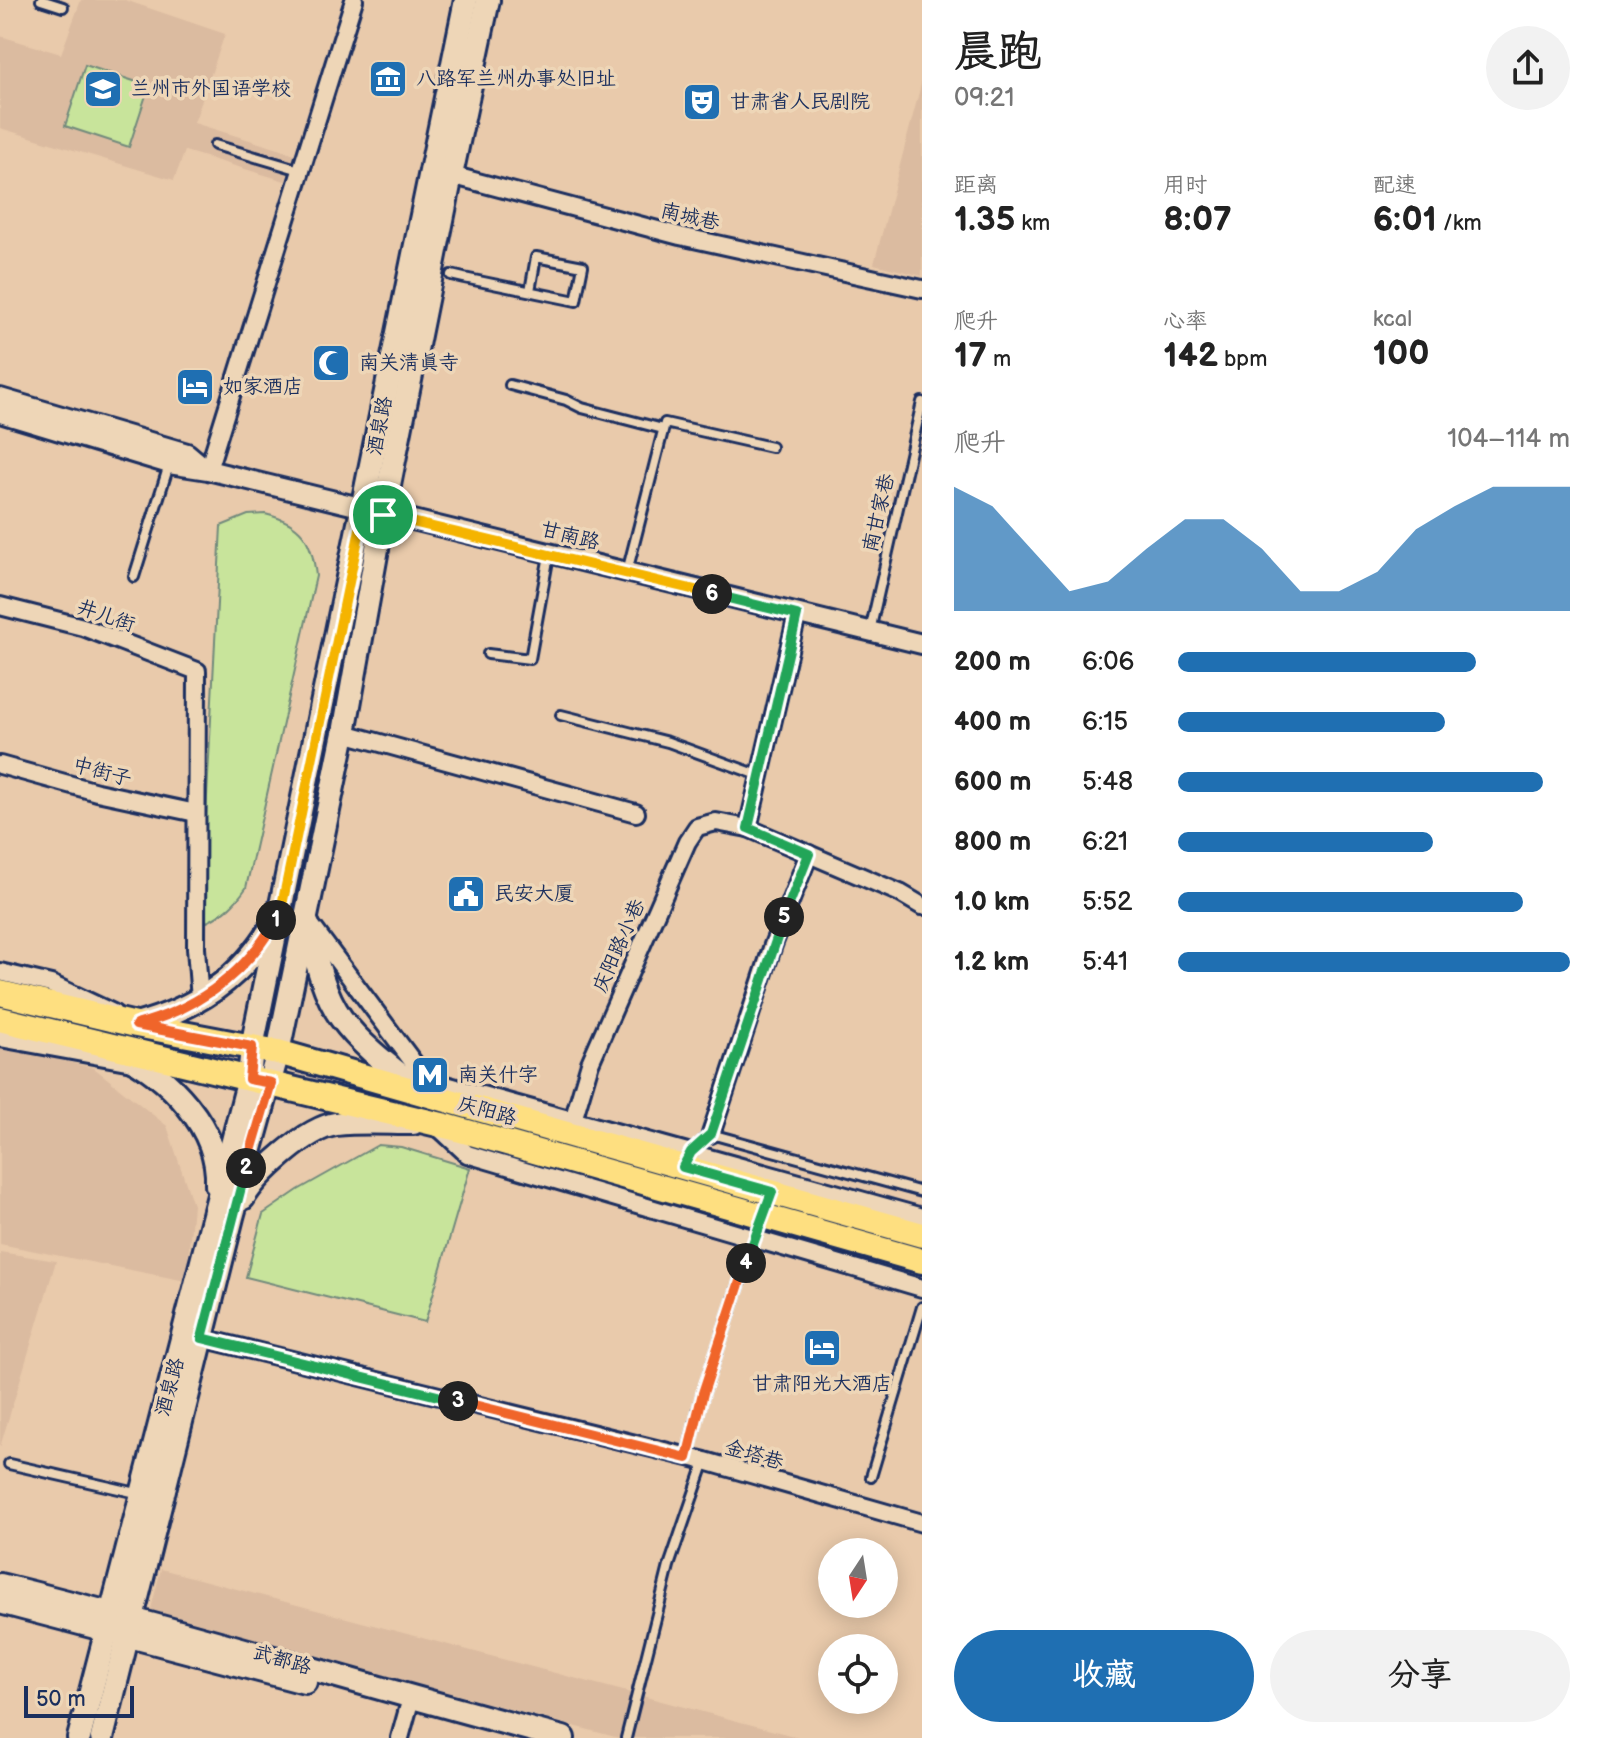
<!DOCTYPE html>
<html lang="zh">
<meta charset="utf-8">
<style>
:root{--surface:#fff;--page:#f2f2f2;--text:#222;--muted:#767676;--accent:#1f6fb2}
body{margin:0;font-family:"Balsamiq Sans","LXGW WenKai TC",sans-serif;background:var(--page);color:var(--text);height:100vh;display:flex;flex-direction:column;font-size:30px;white-space:nowrap}
*{box-sizing:border-box;margin:0}
p{font-size:26px;color:var(--muted)}
.icon{flex:none;width:44px;height:44px;fill:none;stroke:currentColor;stroke-width:2;stroke-linecap:round;stroke-linejoin:round}
.map{position:relative;flex:1;overflow:hidden}
.details{display:flex;flex-direction:column;background:var(--surface);width:680px}
.details>*{flex:none}
.needle{width:52px;rotate:192deg}
.fabs{position:absolute;left:818px;top:1538px;display:grid;gap:16px}
.fabs a{display:grid;place-items:center;width:80px;height:80px;border-radius:50%;background:var(--surface);box-shadow:0 4px 20px #0003;font-size:40px}
.scale{position:absolute;left:24px;bottom:20px;width:110px;box-sizing:border-box;padding-left:8px;border:4px solid #1b2f5e;border-top:0;font-size:22px;line-height:28px;white-space:nowrap;color:#1b2f5e;-webkit-text-stroke:6px #eed6b7;paint-order:stroke}
.pin{position:absolute;display:grid;place-items:center;width:68px;height:68px;color:#fff;margin:-34px;border:4px solid #fff;border-radius:50%;box-shadow:0 2px 8px #0007}
.km{position:absolute;width:40px;height:40px;margin:-20px;border-radius:50%;background:#222;color:#fff;font-size:22px;line-height:40px;text-align:center}
.round{display:grid;place-items:center;flex:none;width:84px;height:84px;border-radius:42px;background:var(--page)}
.summary{display:flex;align-items:center;justify-content:space-between;height:136px;padding:0 32px}
h1{font-size:44px;font-weight:700;line-height:60px}
.figures{display:grid;grid-template-columns:repeat(3,1fr);gap:12px;height:136px;padding:8px 32px}
.figures div{display:grid;align-content:center}
.figures b{font-size:34px;font-weight:700}
.figures small{font-size:22px;font-weight:400}
.figures p{font-size:22px}
.chart{height:224px;padding:16px 32px}
.chart p{display:flex;justify-content:space-between}
.chart svg{width:100%;height:144px;margin-top:8px;fill:var(--accent);opacity:.7}
.button{display:flex;gap:16px;margin-top:auto;padding:16px 32px}
.button a{flex:1;height:92px;border-radius:48px;background:var(--accent);color:#fff;font-size:32px;font-weight:700;line-height:92px;text-align:center}
.button a+a{background:var(--page);color:var(--text)}
ul{padding:0 32px;list-style:none;font-size:26px}
li{display:grid;grid-template-columns:128px 96px 1fr;align-items:center;height:60px}
li i{height:20px;border-radius:10px;background:var(--accent)}
main{display:flex;flex:1;min-height:0}
.map>svg:first-child{display:block}
.built{fill:#dbbba0}
.green{fill:#c8e49b;stroke:#728a7c;stroke-width:2}
.lines{fill:none;stroke-linecap:round;stroke-linejoin:round}
.service-casing{stroke:#1b2f5e;stroke-width:14}
.minor-casing{stroke:#1b2f5e;stroke-width:22}
.tertiary-casing{stroke:#1b2f5e;stroke-width:24}
.secondary-casing{stroke:#1b2f5e;stroke-width:28}
.primary-casing{stroke:#1b2f5e;stroke-width:30}
.service{stroke:#eed6b7;stroke-width:8}
.minor{stroke:#eed6b7;stroke-width:16}
.tertiary{stroke:#eed6b7;stroke-width:18}
.secondary{stroke:#eed6b7;stroke-width:22}
.primary{stroke:#fedf80;stroke-width:24}
.split-1-casing{stroke:#fff;stroke-width:16}
.split-2-casing{stroke:#fff;stroke-width:16}
.split-3-casing{stroke:#fff;stroke-width:16}
.split-4-casing{stroke:#fff;stroke-width:16}
.split-5-casing{stroke:#fff;stroke-width:16}
.split-6-casing{stroke:#fff;stroke-width:16}
.split-7-casing{stroke:#fff;stroke-width:16}
.split-1{stroke:#f5b400;stroke-width:10}
.split-2{stroke:#f0652b;stroke-width:10}
.split-3{stroke:#22a559;stroke-width:10}
.split-4{stroke:#f0652b;stroke-width:10}
.split-5{stroke:#22a559;stroke-width:10}
.split-6{stroke:#22a559;stroke-width:10}
.split-7{stroke:#f5b400;stroke-width:10}
.labels{text-anchor:middle;dominant-baseline:central;stroke-width:7;stroke-linejoin:round;paint-order:stroke}
.poi-label{font-size:20px;fill:#1b2f5e;stroke:#eed6b7;text-anchor:start}
.street-label{font-size:20px;fill:#1b2f5e;stroke:#eed6b7}
</style>
<main>
<div class="map">
<svg width="922" height="1738" viewBox="0 0 922 1738">
<rect width="100%" height="100%" fill="#e9caab"/>
<filter id="ink" filterUnits="userSpaceOnUse"><feTurbulence type="fractalNoise" baseFrequency=".0125" numOctaves="2"/><feDisplacementMap in="SourceGraphic" scale="16" xChannelSelector="R" yChannelSelector="G"/><feConvolveMatrix kernelMatrix="1 2 1 2 8 2 1 2 1" color-interpolation-filters="sRGB"/></filter>
<g filter="url(#ink)">
<g class="built">
<polygon points="81,0 125,0 225,34 194,123 295,154 285,181 185,151 174,180 0,128 0,36 61,54"/>
<polygon points="922,81 922,276 874,264"/>
<polygon points="0,1046 94,1068 167,1126 193,1205 186,1281 0,1244"/>
<polygon points="0,1252 56,1261 0,1447"/>
<polygon points="161,1569 801,1738 619,1738 150,1613"/>
</g>
<g class="green">
<polygon points="85,65 149,86 129,147 65,126"/>
<path d="M 265,514 C 302,523 312,540 316,576 L 246,888 C 235,904 225,913 207,922 L 201,912 L 221,526 L 248,515 Z"/>
<polygon points="378,1145 401,1147 470,1168 425,1322 246,1277 263,1214 298,1190"/>
</g>
<g class="lines">
<defs>
<g id="service">
<polyline points="41,0 63,7"/>
<polyline points="215,145 300,170"/>
<polyline points="451,275 464,278 576,301 583,266 536,257 530,291"/>
<polyline points="510,385 566,400 582,408 663,429"/>
<polyline points="627,572 665,423 771,447"/>
<polyline points="134,577 169,465"/>
<polyline points="870,631 922,402"/>
<polyline points="488,654 530,659 549,555"/>
<polyline points="561,715 668,742 761,776"/>
<polyline points="690,1153 711,1134 922,1192"/>
<polyline points="687,1457 703,1393 761,1218"/>
<polyline points="9,1464 141,1494"/>
<polyline points="871,1477 922,1307"/>
<polyline points="626,1738 669,1566 705,1461"/>
</g>
<g id="minor">
<polyline points="451,175 680,236 922,289"/>
<polyline points="208,470 354,0"/>
<polyline points="0,606 83,627 197,671 196,948 200,1000"/>
<polyline points="344,733 636,813"/>
<polyline points="0,765 97,792 196,813"/>
<polyline points="748,828 797,615"/>
<polyline points="311,925 425,1078"/>
<polyline points="0,972 51,984 113,1013"/>
<polyline points="0,1038 132,1062"/>
<polyline points="399,1072 922,1217"/>
<polyline points="437,1126 467,1154 922,1288"/>
<polyline points="569,1134 590,1063 687,842 697,827 716,822 748,828 900,893 922,906"/>
<polyline points="711,1134 773,945 809,854"/>
<polyline points="202,1338 705,1461 922,1523"/>
<polyline points="400,1738 411,1698"/>
</g>
<g id="tertiary">
<polyline points="0,398 187,453 206,469"/>
<polyline points="0,413 169,464 208,470 922,644"/>
</g>
<g id="secondary">
<path d="M 307,923 C 315,955 322,991 341,1018 C 362,1047 393,1069 421,1091"/>
<path d="M 136,1025 C 195,1009 241,979 273,925"/>
<path d="M 120,1053 C 168,1075 220,1128 217,1185"/>
<path d="M 243,1198 C 257,1174 307,1128 336,1124 C 361,1121 388,1123 413,1123"/>
<path d="M 0,1585 C 189,1631 375,1689 563,1738"/>
<polyline points="0,1602 305,1682"/>
<polyline points="79,1738 249,1079 252,1047 466,0"/>
<polyline points="102,1738 232,1217 278,1052 344,733 383,515 451,175 488,0"/>
</g>
<g id="primary">
<polyline points="0,993 136,1025 278,1052 922,1235"/>
<polyline points="0,1019 450,1127 922,1261"/>
</g>
</defs>
<use href="#service" class="service-casing"/>
<use href="#minor" class="minor-casing"/>
<use href="#tertiary" class="tertiary-casing"/>
<use href="#secondary" class="secondary-casing"/>
<use href="#primary" class="primary-casing"/>
<use href="#service" class="service"/>
<use href="#minor" class="minor"/>
<use href="#tertiary" class="tertiary"/>
<use href="#secondary" class="secondary"/>
<use href="#primary" class="primary"/>
</g>
</g>
<g class="lines" filter="url(#ink)">
<defs>
<polyline id="split-1" points="276,920 281,910 364,510 383,515"/>
<path id="split-2" d="M 246,1168 L 271,1083 L 249,1079 L 252,1047 L 136,1025 C 197,1009 244,976 276,920"/>
<polyline id="split-3" points="246,1168 202,1338 458,1401"/>
<polyline id="split-4" points="458,1401 687,1458 703,1393 746,1263"/>
<polyline id="split-5" points="746,1263 772,1192 683,1167 691,1152 711,1134 784,917"/>
<polyline id="split-6" points="712,594 797,615 748,828 809,854 784,917"/>
<polyline id="split-7" points="383,515 712,594"/>
</defs>
<use href="#split-1" class="split-1-casing"/>
<use href="#split-2" class="split-2-casing"/>
<use href="#split-3" class="split-3-casing"/>
<use href="#split-4" class="split-4-casing"/>
<use href="#split-5" class="split-5-casing"/>
<use href="#split-6" class="split-6-casing"/>
<use href="#split-7" class="split-7-casing"/>
<use href="#split-1" class="split-1"/>
<use href="#split-2" class="split-2"/>
<use href="#split-3" class="split-3"/>
<use href="#split-4" class="split-4"/>
<use href="#split-5" class="split-5"/>
<use href="#split-6" class="split-6"/>
<use href="#split-7" class="split-7"/>
</g>
<defs>
<symbol id="museum-square" viewBox="-11 -11 22 22"><rect x="-9" y="-9" width="18" height="18" rx="4" fill="#1f6fb2" stroke="#eed6b7"/><path d="M0-6L6-3V-2H-6V-3ZM-5-1h2V3h-2ZM-1-1h2V3h-2ZM3-1h2V3H3ZM-6 4H6V6H-6Z" fill="#fff"/></symbol>
<symbol id="school-square" viewBox="-11 -11 22 22"><rect x="-9" y="-9" width="18" height="18" rx="4" fill="#1f6fb2" stroke="#eed6b7"/><path d="M0-5L7-2L0 1L-7-2ZM-4 1L0 2.5L4 1V4Q0 6-4 4Z" fill="#fff"/></symbol>
<symbol id="theatre-square" viewBox="-11 -11 22 22"><rect x="-9" y="-9" width="18" height="18" rx="4" fill="#1f6fb2" stroke="#eed6b7"/><path d="M-5-5.5Q0-4 5-5.5V0Q5 5 0 6Q-5 5-5 0ZM-3.3-2.5H-1v1.5H-3.3ZM1-2.5H3.3v1.5H1ZM-2.8 1Q0 5.5 2.8 1Z" fill="#fff"/></symbol>
<symbol id="mosque-square" viewBox="-11 -11 22 22"><rect x="-9" y="-9" width="18" height="18" rx="4" fill="#1f6fb2" stroke="#eed6b7"/><path d="M3.5-4.9A6 6 0 1 0 3.5 4.9A5 5 0 1 1 3.5-4.9Z" fill="#fff"/></symbol>
<symbol id="hotel-square" viewBox="-11 -11 22 22"><rect x="-9" y="-9" width="18" height="18" rx="4" fill="#1f6fb2" stroke="#eed6b7"/><path d="M-6-4.5h1.5V1H6V5H4.5V3h-9V5H-6ZM-4 0a1.8 1.8 0 1 1 3.6 0ZM.5 0V-2.5h3Q6-2.5 6 0Z" fill="#fff"/></symbol>
<symbol id="civic-square" viewBox="-11 -11 22 22"><rect x="-9" y="-9" width="18" height="18" rx="4" fill="#1f6fb2" stroke="#eed6b7"/><path d="M-.6-6.5H3V-4.5H.6V-3L4-1V1h2V6H-6V1h2V-1L-.6-3ZM-1.2 2.5V6h2.4V2.5Z" fill="#fff"/></symbol>
<symbol id="metro-square" viewBox="-11 -11 22 22"><rect x="-9" y="-9" width="18" height="18" rx="4" fill="#1f6fb2" stroke="#eed6b7"/><path d="M-5.5 5V-5H-3L0 0L3-5H5.5V5H3V-.5L0 4L-3-.5V5Z" fill="#fff"/></symbol>
</defs>
<g fill-rule="evenodd">
<use href="#museum-square" x="366" y="57" width="44" height="44"/>
<use href="#school-square" x="81" y="67" width="44" height="44"/>
<use href="#theatre-square" x="680" y="80" width="44" height="44"/>
<use href="#mosque-square" x="309" y="341" width="44" height="44"/>
<use href="#hotel-square" x="173" y="365" width="44" height="44"/>
<use href="#civic-square" x="444" y="872" width="44" height="44"/>
<use href="#metro-square" x="408" y="1053" width="44" height="44"/>
<use href="#hotel-square" x="800" y="1326" width="44" height="44"/>
</g>
<g class="labels">
<g class="poi-label">
<text x="416" y="79">八路军兰州办事处旧址</text>
<text x="131" y="89">兰州市外国语学校</text>
<text x="730" y="102">甘肃省人民剧院</text>
<text x="359" y="363">南关清真寺</text>
<text x="223" y="387">如家酒店</text>
<text x="494" y="894">民安大厦</text>
<text x="458" y="1075">南关什字</text>
<text x="822" y="1384" text-anchor="middle">甘肃阳光大酒店</text>
</g>
<g class="street-label">
<text transform="translate(690 217) rotate(13)">南城巷</text>
<text transform="translate(380 426) rotate(-79)">酒泉路</text>
<text transform="translate(879 513) rotate(-77)">南甘家巷</text>
<text transform="translate(570 536) rotate(14)">甘南路</text>
<text transform="translate(106 616) rotate(19)">井儿街</text>
<text transform="translate(102 772) rotate(15)">中街子</text>
<text transform="translate(619 946) rotate(-66)">庆阳路小巷</text>
<text transform="translate(487 1111) rotate(16)">庆阳路</text>
<text transform="translate(170 1387) rotate(-75)">酒泉路</text>
<text transform="translate(754 1455) rotate(16)">金塔巷</text>
<text transform="translate(282 1660) rotate(16)">武都路</text>
</g>
</g>
</svg>
<div class="fabs">
<a><svg class="needle" viewBox="-14 -14 28 28"><path d="M0-13l5 13h-10z" fill="#e53935"/><path d="M0 13l5-13h-10z" fill="#767676"/></svg></a>
<a><svg class="icon" aria-label="locate" viewBox="0 0 24 24"><circle cx="12" cy="12" r="6"/><path d="M12 2v4M12 18v4M2 12h4M18 12h4"/></svg></a>
</div>
<div class="scale">50 m</div>
<div class="pin" style="left:383px;top:515px;background:#1e9e55"><svg class="icon" aria-label="arrive" viewBox="0 0 24 24"><path d="M6 21V4h12l-3 4 3 4H6"/></svg></div>
<b class="km" style="left:276px;top:920px">1</b>
<b class="km" style="left:246px;top:1168px">2</b>
<b class="km" style="left:458px;top:1401px">3</b>
<b class="km" style="left:746px;top:1263px">4</b>
<b class="km" style="left:784px;top:917px">5</b>
<b class="km" style="left:712px;top:594px">6</b>
</div>
<section class="details">
<div class="summary"><div><h1>晨跑</h1><p>09:21</p></div><a class="round"><svg class="icon" aria-label="share" viewBox="0 0 24 24"><path d="M12 15V3M7 8l5-5 5 5M5 13v7h14v-7"/></svg></a></div>
<div class="figures">
<div><p>距离</p><b>1.35<small> km</small></b></div>
<div><p>用时</p><b>8:07</b></div>
<div><p>配速</p><b>6:01<small> /km</small></b></div>
</div>
<div class="figures">
<div><p>爬升</p><b>17<small> m</small></b></div>
<div><p>心率</p><b>142<small> bpm</small></b></div>
<div><p>kcal</p><b>100</b></div>
</div>
<div class="chart"><p><span>爬升</span>104–114 m</p>
<svg viewBox="0 0 160 44" preserveAspectRatio="none"><path d="M0 44V6L10 12L20 25L30 38L40 35L50 25L60 16L70 16L80 25L90 38L100 38L110 32L120 19L130 12L140 6L150 6L160 6V44z"/></svg>
</div>
<ul>
<li><b>200 m</b>6:06<i style="width:76%"></i></li>
<li><b>400 m</b>6:15<i style="width:68%"></i></li>
<li><b>600 m</b>5:48<i style="width:93%"></i></li>
<li><b>800 m</b>6:21<i style="width:65%"></i></li>
<li><b>1.0 km</b>5:52<i style="width:88%"></i></li>
<li><b>1.2 km</b>5:41<i style="width:100%"></i></li>
</ul>
<div class="button"><a>收藏</a><a>分享</a></div>
</section>
</main>
